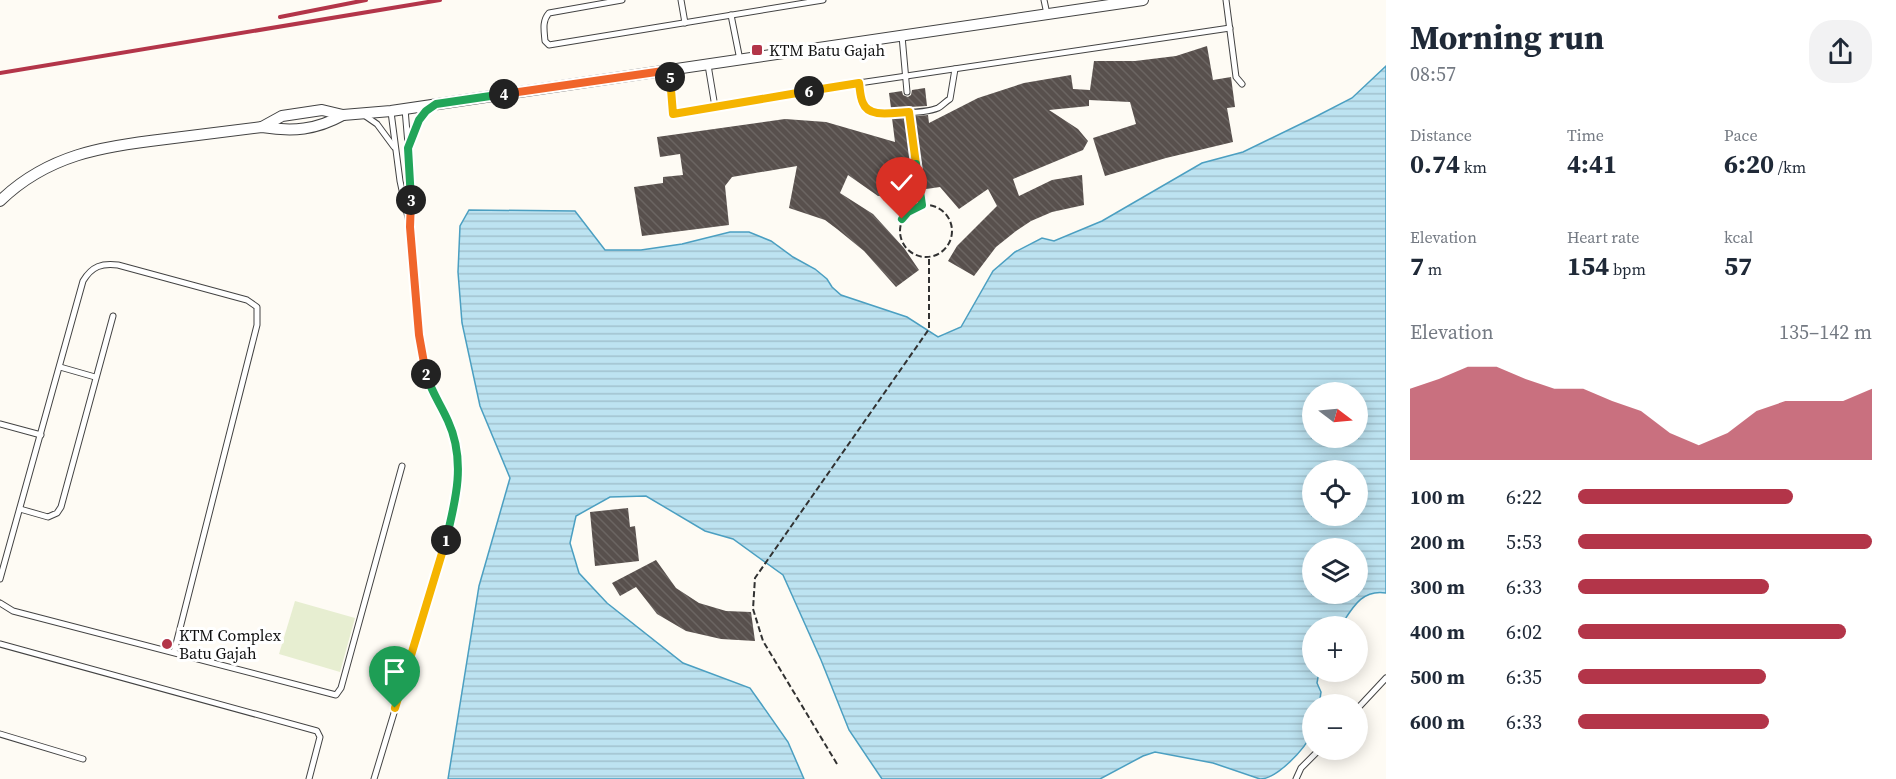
<!DOCTYPE html>
<meta charset="utf-8">
<style>
:root{--surface:#fff;--page:#f2f2f3;--text:#1f2937;--muted:#747a83;--accent:#b33549}
body{margin:0;font-family:"Source Serif 4",serif;background:var(--page);color:var(--text);height:100vh;display:flex;flex-direction:column;font-size:22px;white-space:nowrap}
*{box-sizing:border-box;margin:0}
p{font-size:20px;color:var(--muted)}
.icon{flex:none;width:33px;height:33px;fill:none;stroke:currentColor;stroke-width:2;stroke-linecap:round;stroke-linejoin:round}
.map{position:relative;flex:1;overflow:hidden}
.details{display:flex;flex-direction:column;background:var(--surface);width:510px}
.details>*{flex:none}
.needle{width:39px;rotate:106deg}
.buttons{position:absolute;left:1302px;top:382px;display:grid;gap:12px}
.buttons a{display:grid;place-items:center;width:66px;height:66px;border-radius:50%;background:var(--surface);box-shadow:0 3px 15px #0003;font-size:30px}
.pin{position:absolute;display:grid;place-items:center;width:51px;height:51px;color:#fff;margin:-62px -26px;border-radius:50% 50% 50% 0;rotate:-45deg;box-shadow:0 0 6px #0007}
.pin .icon{rotate:45deg}
.km{position:absolute;width:30px;height:30px;margin:-15px;border-radius:50%;background:#222;color:#fff;font-size:16px;line-height:30px;text-align:center}
.round{display:grid;place-items:center;flex:none;width:63px;height:63px;border-radius:24px;background:var(--page)}
.summary{display:flex;align-items:center;justify-content:space-between;height:102px;padding:0 24px}
h1{font-size:33px;font-weight:700;line-height:45px}
.metrics{display:grid;grid-template-columns:repeat(3,1fr);gap:9px;height:102px;padding:6px 24px}
.metrics div{display:grid;align-content:center}
.metrics b{font-size:26px;font-weight:700}
.metrics small{font-size:16px;font-weight:400}
.metrics p{font-size:16px}
.chart{height:168px;padding:12px 24px}
.chart p{display:flex;justify-content:space-between}
.chart svg{width:100%;height:108px;margin-top:6px;fill:var(--accent);opacity:.7}
ul{padding:0 24px;list-style:none;font-size:20px}
li{display:grid;grid-template-columns:96px 72px 1fr;align-items:center;height:45px}
li i{height:15px;border-radius:8px;background:var(--accent)}
main{display:flex;flex:1;min-height:0}
.map>svg:first-child{display:block}
.pitch{fill:#e7eed1}
.water{fill:url(#water-rules);stroke:#4b9fc1;stroke-width:1.5;fill-rule:evenodd}
.building{fill:url(#building-back-hatch)}
.lines{fill:none;stroke-linecap:round;stroke-linejoin:round}
.lane-casing{stroke:#434343;stroke-width:7}
.street-casing{stroke:#434343;stroke-width:12}
.path{stroke:#323232;stroke-width:2;stroke-dasharray:6 3;stroke-linecap:butt}
.lane{stroke:#fff;stroke-width:5}
.street{stroke:#fff;stroke-width:10}
.rail{stroke:#b33549;stroke-width:4}
.split-1-casing{stroke:#fff;stroke-width:12}
.split-2-casing{stroke:#fff;stroke-width:12}
.split-3-casing{stroke:#fff;stroke-width:12}
.split-4-casing{stroke:#fff;stroke-width:12}
.split-5-casing{stroke:#fff;stroke-width:12}
.split-6-casing{stroke:#fff;stroke-width:12}
.split-7-casing{stroke:#fff;stroke-width:12}
.split-8-casing{stroke:#fff;stroke-width:12}
.split-1{stroke:#f5b400;stroke-width:8}
.split-2{stroke:#22a559;stroke-width:8}
.split-3{stroke:#f0652b;stroke-width:8}
.split-4{stroke:#22a559;stroke-width:8}
.split-5{stroke:#f0652b;stroke-width:8}
.split-6{stroke:#f5b400;stroke-width:8}
.split-7{stroke:#f5b400;stroke-width:8}
.split-8{stroke:#22a559;stroke-width:8}
.poi-dot{fill:#b33549;stroke:#fff;stroke-width:2}
.labels{text-anchor:middle;dominant-baseline:central;stroke-width:6;stroke-linejoin:round;paint-order:stroke}
.poi-label{font-size:16px;fill:#101010;stroke:#fff;text-anchor:start}
</style>
<main>
<div class="map">
<svg width="1386" height="779" viewBox="0 0 1386 779">
<defs>
<pattern id="water-rules" width="6" height="5" patternUnits="userSpaceOnUse" patternTransform="scale(1.5)"><rect width="6" height="5" fill="#bde3f1"/><path d="M0 2.5h6" fill="none" stroke="#a1c2ce"/></pattern>
<pattern id="building-back-hatch" width="6" height="6" patternUnits="userSpaceOnUse" patternTransform="scale(1.5)"><rect width="6" height="6" fill="#58504d"/><path d="M-1 5l2 2M0 0l6 6M5-1l2 2" fill="none" stroke="#6b6562"/></pattern>
</defs>
<rect width="100%" height="100%" fill="#fefbf4"/>
<polygon class="pitch" points="295,601 355,618 340,672 279,654"/>
<path class="water" d="M 1386,66 L 1386,593 C 1361,589 1352,609 1340,627 L 1312,627 L 1312,672 L 1319,672 L 1317,683 L 1321,692 L 1320,699 L 1326,705 L 1312,705 C 1312,713 1315,726 1312,733 C 1305,749 1277,779 1260,779 L 1213,763 L 1155,752 L 1143,756 L 1100,779 L 882,779 L 849,730 L 821,660 L 783,575 L 733,539 L 705,531 L 646,496 L 610,497 L 576,516 L 570,543 L 579,573 L 607,603 L 683,663 L 750,688 L 788,742 L 804,779 L 448,779 L 479,586 L 510,478 L 480,406 L 462,323 L 458,272 L 460,226 L 469,210 L 575,211 L 605,250 L 641,250 L 682,244 L 730,232 L 749,232 L 771,241 L 793,257 L 815,269 L 827,279 L 832,287 L 841,295 L 907,317 L 938,337 L 961,327 L 993,271 L 1015,252 L 1042,238 L 1054,241 L 1102,221 L 1202,163 L 1243,152 L 1315,117 L 1352,98 ZM 1312,393 L 1358,393 L 1358,438 L 1312,438 ZM 1312,471 L 1358,471 L 1358,516 L 1312,516 ZM 1312,549 L 1358,549 L 1358,594 L 1312,594 Z"/>
<g class="building">
<polygon points="1207,46 1213,80 1231,77 1235,107 1227,108 1233,142 1166,158 1105,176 1093,138 1136,124 1130,102 1089,100 1089,106 1049,110 1078,129 1088,141 1083,150 1013,179 1019,196 1052,180 1082,175 1084,205 1052,212 1031,221 1016,231 996,247 974,276 948,261 957,246 997,206 988,189 959,209 940,187 899,193 889,197 878,196 848,175 840,193 873,214 904,248 919,270 896,287 864,251 837,229 825,220 789,208 797,166 732,177 725,186 729,225 642,236 634,187 663,183 663,177 683,175 680,154 660,157 657,137 785,119 826,122 895,142 892,118 928,115 929,123 978,98 1024,83 1071,75 1073,89 1090,90 1094,61 1135,61 1176,56"/>
<polygon points="925,88 927,106 891,108 889,93 902,91 903,95 908,97 911,95 912,90"/>
<polygon points="628,508 630,527 635,526 639,561 595,566 590,512"/>
<polygon points="656,560 676,588 699,603 726,611 751,612 755,641 721,639 686,631 657,614 636,587 620,596 612,583"/>
</g>
<g class="lines">
<defs>
<g id="lane">
<path d="M 622,0 L 549,13 C 542,21 544,30 545,41 L 549,45 L 823,0"/>
<polyline points="681,0 685,23"/>
<polyline points="1044,0 1047,14"/>
<polyline points="1226,0 1236,77 1242,84"/>
<polyline points="731,15 740,60"/>
<polyline points="902,36 907,92"/>
<polyline points="708,65 715,107"/>
<polyline points="670,70 673,114 859,83 1230,28"/>
<path d="M 859,83 C 860,89 860,101 864,106 C 872,117 926,113 938,108 C 942,106 946,101 950,99 L 955,69"/>
<polyline points="391,112 400,181 410,227 411,180 405,109"/>
<polyline points="364,115 377,124 394,147"/>
<polyline points="410,144 419,120 430,108"/>
<polyline points="60,367 95,377"/>
<polyline points="0,424 41,435"/>
<polyline points="20,509 48,517 57,513 61,507 113,316"/>
<path d="M 0,579 L 83,281 C 92,266 102,263 118,265 L 247,300 L 257,307 L 257,325 L 174,652"/>
<polyline points="0,603 13,611 336,695 341,688 402,466"/>
<polyline points="0,644 317,731 320,737 309,779"/>
<polyline points="1358,708 1386,678"/>
<polyline points="0,734 83,759"/>
<polyline points="374,779 444,548 456,499 458,472 455,441 423,366 419,335 410,227"/>
<polyline points="1296,779 1301,768 1319,750"/>
</g>
<g id="street">
<polyline points="262,127 282,116 322,110 343,115 391,111 1143,0"/>
<path d="M 0,201 C 47,155 103,146 166,139 C 198,135 230,131 262,127 C 293,132 316,130 343,115"/>
</g>
</defs>
<use href="#lane" class="lane-casing"/>
<use href="#street" class="street-casing"/>
<g class="path">
<polyline points="910,122 922,205"/>
<circle cx="926" cy="231" r="26"/>
<polyline points="837,764 763,641 753,609 755,578 929,329 929,258"/>
</g>
<use href="#lane" class="lane"/>
<use href="#street" class="street"/>
<g class="rail">
<polyline points="280,17 366,0"/>
<polyline points="0,73 440,0"/>
</g>
</g>
<g class="lines">
<defs>
<polyline id="split-1" points="395,708 446,540"/>
<path id="split-2" d="M 426,374 C 431,391 441,405 448,421 C 466,460 456,500 446,540"/>
<polyline id="split-3" points="411,200 410,227 419,335 426,374"/>
<polyline id="split-4" points="411,200 408,148 419,120 426,111 436,104 504,94"/>
<polyline id="split-5" points="504,94 670,70 670,77"/>
<polyline id="split-6" points="670,77 673,114 809,91"/>
<path id="split-7" d="M 809,91 L 859,83 C 860,89 860,97 863,103 C 869,119 895,112 909,112 L 916,164"/>
<polyline id="split-8" points="902,219 908,212 922,205 916,164"/>
</defs>
<use href="#split-1" class="split-1-casing"/>
<use href="#split-2" class="split-2-casing"/>
<use href="#split-3" class="split-3-casing"/>
<use href="#split-4" class="split-4-casing"/>
<use href="#split-5" class="split-5-casing"/>
<use href="#split-6" class="split-6-casing"/>
<use href="#split-7" class="split-7-casing"/>
<use href="#split-8" class="split-8-casing"/>
<use href="#split-1" class="split-1"/>
<use href="#split-2" class="split-2"/>
<use href="#split-3" class="split-3"/>
<use href="#split-4" class="split-4"/>
<use href="#split-5" class="split-5"/>
<use href="#split-6" class="split-6"/>
<use href="#split-7" class="split-7"/>
<use href="#split-8" class="split-8"/>
</g>
<g class="poi-dot">
<rect x="751" y="44" width="12" height="12" rx="3"/>
<circle cx="167" cy="644" r="6"/>
</g>
<g class="labels">
<g class="poi-label">
<text x="769" y="50">KTM Batu Gajah</text>
<text x="179" y="635">KTM Complex<tspan x="179" dy="18">Batu Gajah</tspan></text>
</g>
</g>
</svg>
<div class="buttons">
<a><svg class="needle" viewBox="-14 -14 28 28"><path d="M0-13l5 13h-10z" fill="#e53935"/><path d="M0 13l5-13h-10z" fill="#747a83"/></svg></a>
<a><svg class="icon" aria-label="locate" viewBox="0 0 24 24"><circle cx="12" cy="12" r="6"/><path d="M12 2v4M12 18v4M2 12h4M18 12h4"/></svg></a>
<a><svg class="icon" aria-label="layers" viewBox="0 0 24 24"><path d="M12 4l9 5-9 5-9-5zM3 14l9 5 9-5"/></svg></a>
<a>+</a>
<a>−</a>
</div>
<div class="pin" style="left:395px;top:708px;background:#1e9e55"><svg class="icon" aria-label="arrive" viewBox="0 0 24 24"><path d="M6 21V4h12l-3 4 3 4H6"/></svg></div>
<div class="pin" style="left:902px;top:219px;background:#d93025"><svg class="icon" aria-label="check" viewBox="0 0 24 24"><path d="M5 12l5 5 9-10"/></svg></div>
<b class="km" style="left:446px;top:540px">1</b>
<b class="km" style="left:426px;top:374px">2</b>
<b class="km" style="left:411px;top:200px">3</b>
<b class="km" style="left:504px;top:94px">4</b>
<b class="km" style="left:670px;top:77px">5</b>
<b class="km" style="left:809px;top:91px">6</b>
</div>
<section class="details">
<div class="summary"><div><h1>Morning run</h1><p>08:57</p></div><a class="round"><svg class="icon" aria-label="share" viewBox="0 0 24 24"><path d="M12 15V3M7 8l5-5 5 5M5 13v7h14v-7"/></svg></a></div>
<div class="metrics">
<div><p>Distance</p><b>0.74<small> km</small></b></div>
<div><p>Time</p><b>4:41</b></div>
<div><p>Pace</p><b>6:20<small> /km</small></b></div>
</div>
<div class="metrics">
<div><p>Elevation</p><b>7<small> m</small></b></div>
<div><p>Heart rate</p><b>154<small> bpm</small></b></div>
<div><p>kcal</p><b>57</b></div>
</div>
<div class="chart"><p><span>Elevation</span>135–142 m</p>
<svg viewBox="0 0 160 44" preserveAspectRatio="none"><path d="M0 44V15L10 11L20 6L30 6L40 11L50 15L60 15L70 20L80 24L90 33L100 38L110 33L120 24L130 20L140 20L150 20L160 15V44z"/></svg>
</div>
<ul>
<li><b>100 m</b>6:22<i style="width:73%"></i></li>
<li><b>200 m</b>5:53<i style="width:100%"></i></li>
<li><b>300 m</b>6:33<i style="width:65%"></i></li>
<li><b>400 m</b>6:02<i style="width:91%"></i></li>
<li><b>500 m</b>6:35<i style="width:64%"></i></li>
<li><b>600 m</b>6:33<i style="width:65%"></i></li>
</ul>
</section>
</main>
